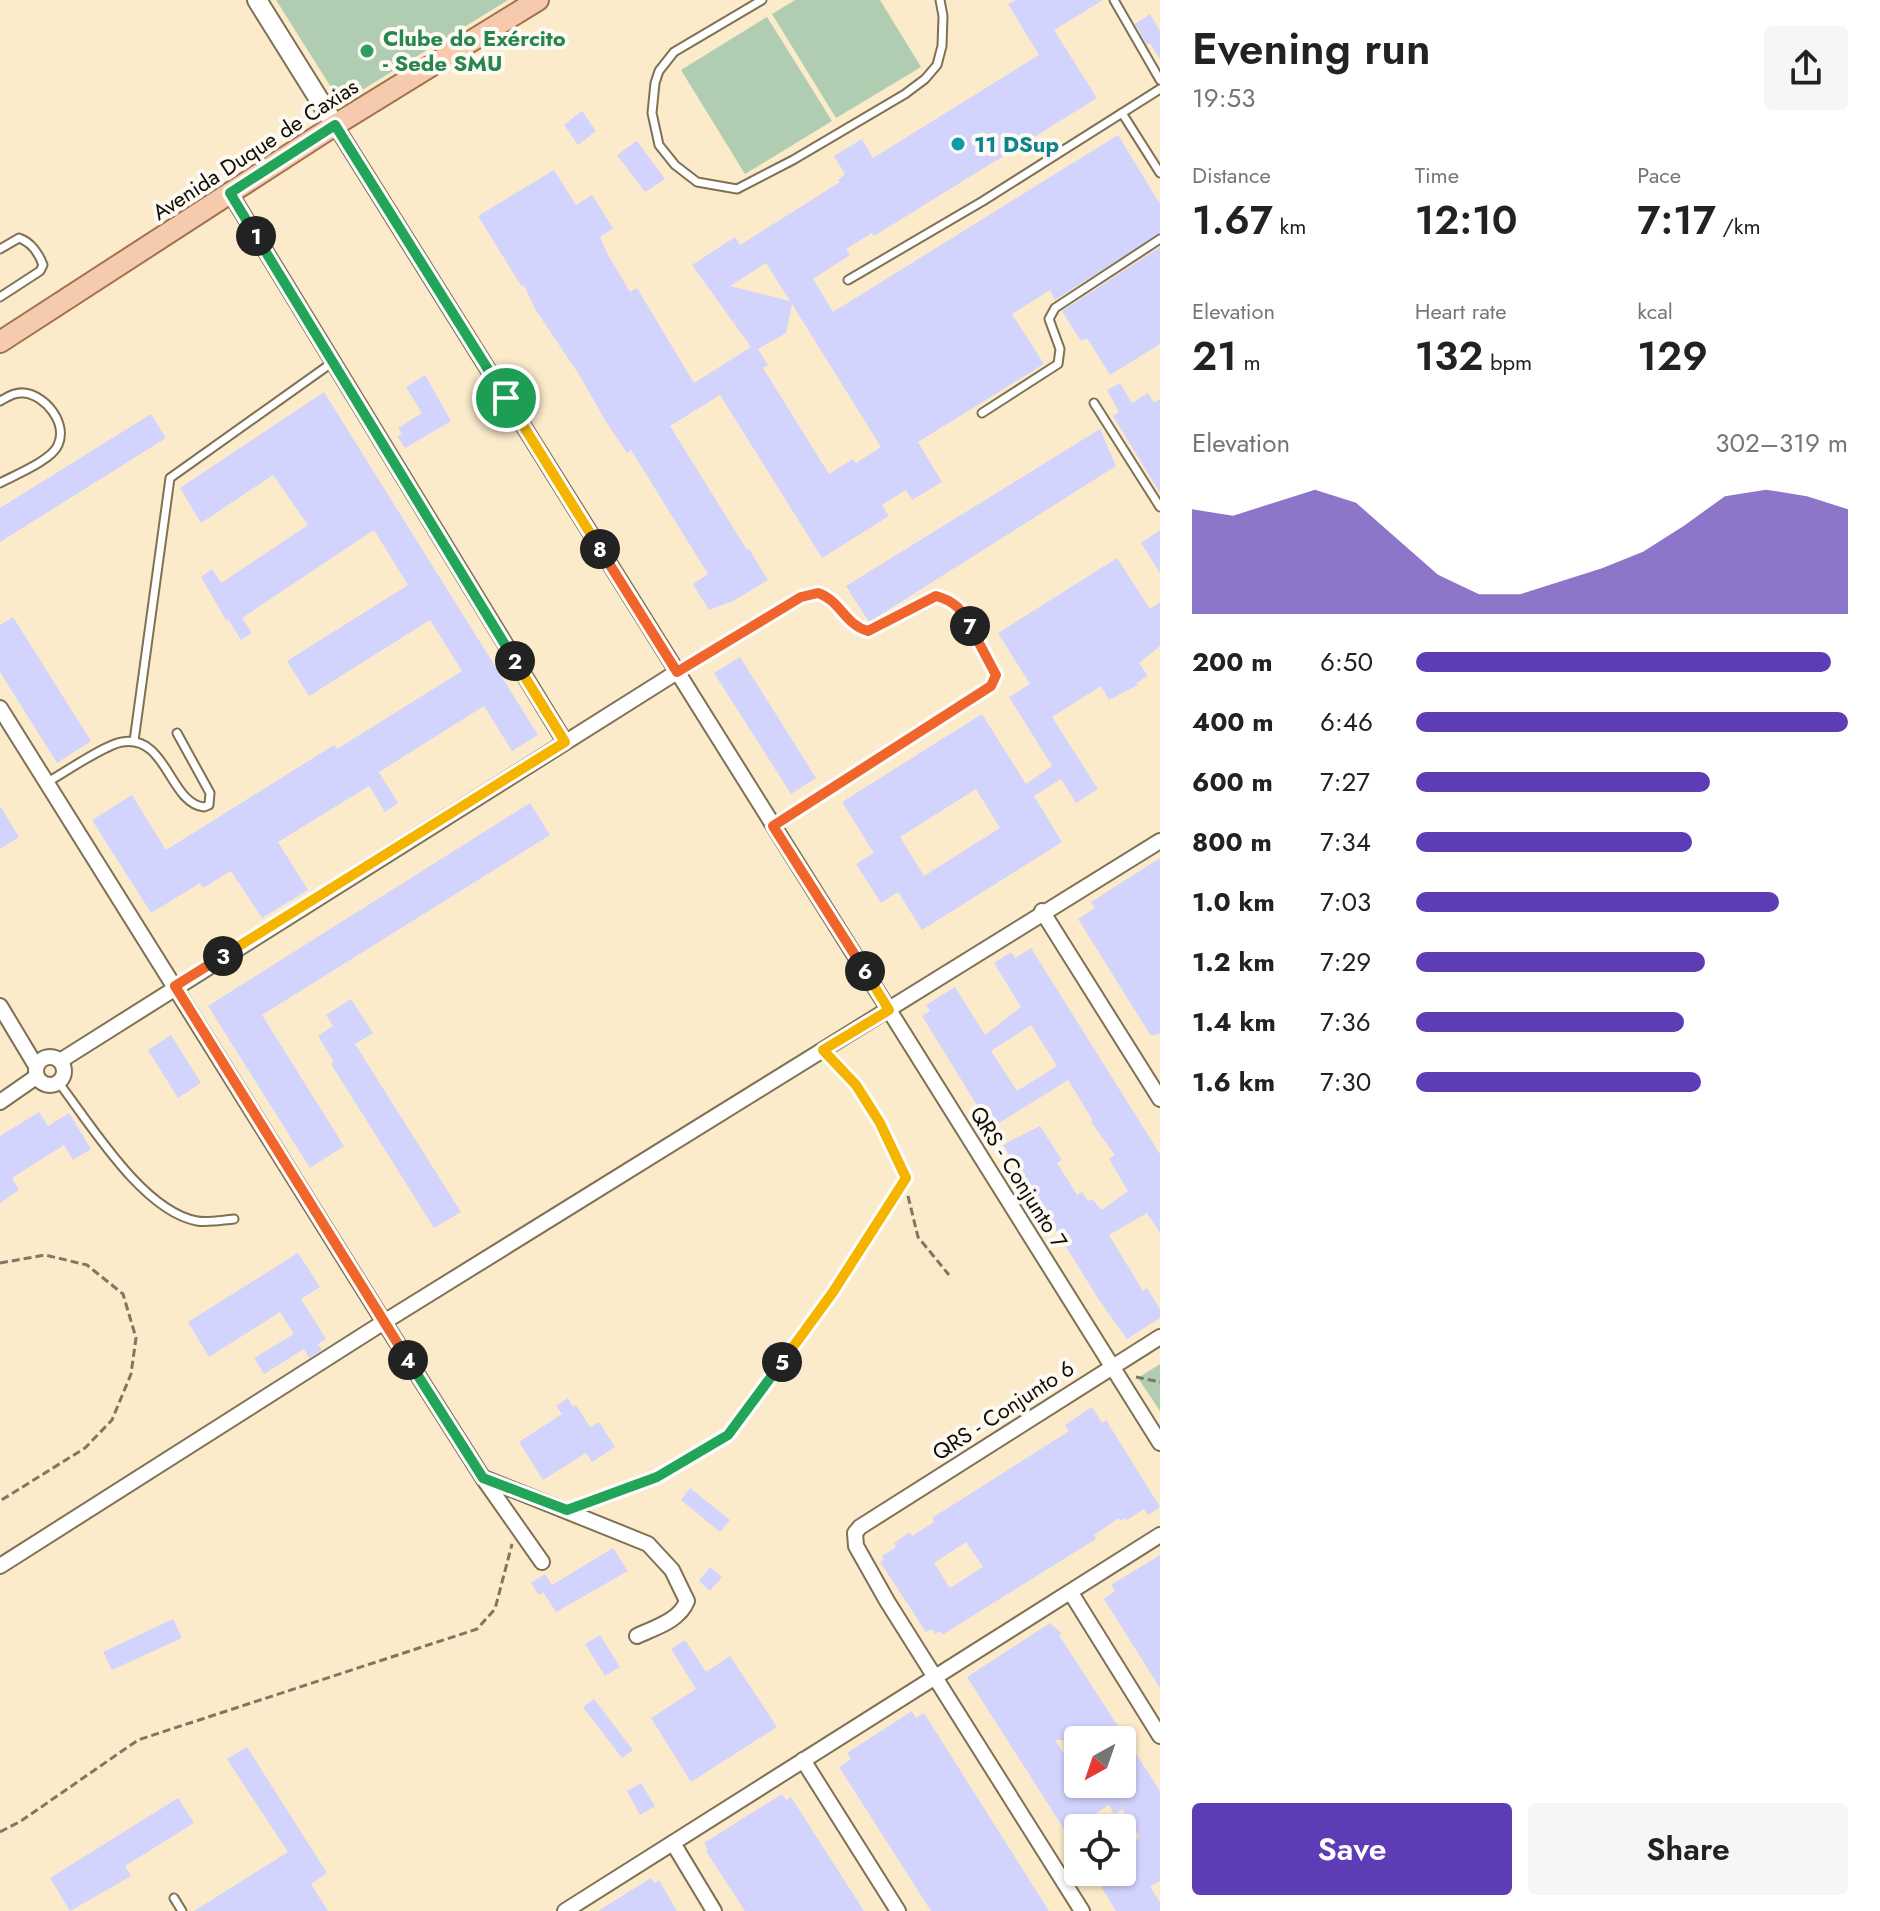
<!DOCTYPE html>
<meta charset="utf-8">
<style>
:root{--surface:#fff;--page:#f6f6f6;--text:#222;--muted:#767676;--accent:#5e3cb5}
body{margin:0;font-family:Jost,sans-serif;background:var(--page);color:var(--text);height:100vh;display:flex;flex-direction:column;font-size:30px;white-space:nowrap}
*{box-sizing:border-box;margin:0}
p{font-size:26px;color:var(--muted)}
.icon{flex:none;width:44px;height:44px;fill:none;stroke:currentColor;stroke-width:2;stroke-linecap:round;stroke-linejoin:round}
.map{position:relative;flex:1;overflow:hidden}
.side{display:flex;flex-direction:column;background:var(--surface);width:720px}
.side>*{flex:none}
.needle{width:52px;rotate:220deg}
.buttons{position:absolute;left:1064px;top:1726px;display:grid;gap:16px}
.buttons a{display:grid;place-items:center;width:72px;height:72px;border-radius:8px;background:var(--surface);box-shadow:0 2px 6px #0004;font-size:40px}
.pin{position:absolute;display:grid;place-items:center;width:68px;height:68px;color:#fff;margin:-34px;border:4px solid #fff;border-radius:50%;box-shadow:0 2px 8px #0007}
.km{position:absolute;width:40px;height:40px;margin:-20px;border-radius:50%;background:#222;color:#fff;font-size:22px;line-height:40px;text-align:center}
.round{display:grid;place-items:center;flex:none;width:84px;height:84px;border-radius:8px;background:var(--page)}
.head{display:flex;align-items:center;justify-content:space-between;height:136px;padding:0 32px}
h1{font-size:44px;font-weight:600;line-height:60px}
.stats{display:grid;grid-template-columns:repeat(3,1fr);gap:12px;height:136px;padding:8px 32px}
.stats div{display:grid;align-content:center}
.stats b{font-size:40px;font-weight:600}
.stats small{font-size:22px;font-weight:400}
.stats p{font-size:22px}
.chart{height:224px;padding:16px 32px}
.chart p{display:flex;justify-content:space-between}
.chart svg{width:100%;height:144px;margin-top:8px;fill:var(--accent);opacity:.7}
.primary-button{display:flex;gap:16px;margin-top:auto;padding:16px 32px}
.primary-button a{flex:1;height:92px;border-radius:8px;background:var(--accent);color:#fff;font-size:32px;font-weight:600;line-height:92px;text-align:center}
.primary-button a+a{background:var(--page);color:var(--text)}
ul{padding:0 32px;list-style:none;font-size:26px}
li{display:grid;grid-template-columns:128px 96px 1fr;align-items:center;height:60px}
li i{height:20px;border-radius:10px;background:var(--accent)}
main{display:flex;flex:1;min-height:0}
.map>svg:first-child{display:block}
.green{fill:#b0cdb2}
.building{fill:#d3d4fe;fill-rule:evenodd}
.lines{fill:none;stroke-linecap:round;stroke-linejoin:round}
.lane-casing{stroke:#7f7153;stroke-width:11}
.street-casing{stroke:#7f7153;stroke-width:18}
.secondary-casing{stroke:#7f7153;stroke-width:22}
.primary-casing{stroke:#a2714e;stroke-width:24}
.path{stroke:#807661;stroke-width:3;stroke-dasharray:8 4;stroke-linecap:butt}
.lane{stroke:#fff;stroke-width:7}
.street{stroke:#fff;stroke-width:14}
.secondary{stroke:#fff;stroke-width:18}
.primary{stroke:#f6cbad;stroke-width:20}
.split-1-casing{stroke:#fff;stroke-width:16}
.split-2-casing{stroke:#fff;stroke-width:16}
.split-3-casing{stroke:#fff;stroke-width:16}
.split-4-casing{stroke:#fff;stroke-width:16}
.split-5-casing{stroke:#fff;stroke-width:16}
.split-6-casing{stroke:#fff;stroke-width:16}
.split-7-casing{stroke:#fff;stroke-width:16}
.split-8-casing{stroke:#fff;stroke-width:16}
.split-9-casing{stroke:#fff;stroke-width:16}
.split-1{stroke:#22a559;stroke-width:10}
.split-2{stroke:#22a559;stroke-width:10}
.split-3{stroke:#f5b400;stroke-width:10}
.split-4{stroke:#f0652b;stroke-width:10}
.split-5{stroke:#22a559;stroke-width:10}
.split-6{stroke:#f5b400;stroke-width:10}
.split-7{stroke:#f0652b;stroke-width:10}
.split-8{stroke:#f0652b;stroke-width:10}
.split-9{stroke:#f5b400;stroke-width:10}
.leisure-dot{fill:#2e9e5b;stroke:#fdf9f3;stroke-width:3}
.culture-dot{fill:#0f9aa8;stroke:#fdf9f3;stroke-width:3}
.labels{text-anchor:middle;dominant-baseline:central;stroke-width:8;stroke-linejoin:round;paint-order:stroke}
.leisure-label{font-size:22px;font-weight:bold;fill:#27864d;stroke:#fdf9f3;text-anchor:start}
.culture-label{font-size:22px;font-weight:bold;fill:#0d838f;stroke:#fdf9f3;text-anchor:start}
.street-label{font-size:22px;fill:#110c03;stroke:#fdf9f3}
</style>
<main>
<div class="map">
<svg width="1160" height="1911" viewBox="0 0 1160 1911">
<rect width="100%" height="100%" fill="#fbebca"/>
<g class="green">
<polygon points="276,0 508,0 341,103"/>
<polygon points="795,0 880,0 921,67 836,118 772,14"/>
<polygon points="767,17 832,121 745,174 681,70"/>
<polygon points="1160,1364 1160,1411 1138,1378"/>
</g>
<g class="building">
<path d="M 1016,0 L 1103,0 L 1054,30 L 1097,98 L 874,236 L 872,233 L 846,249 L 850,255 L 813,279 L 833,312 L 1118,135 L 1160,204 L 1160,233 L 1055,300 L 1050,290 L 1012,314 L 1044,364 L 918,442 L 942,482 L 912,500 L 906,490 L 882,505 L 889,516 L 822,558 L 720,395 L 670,426 L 747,550 L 749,549 L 768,580 L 733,601 L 709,610 L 693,584 L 708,574 L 631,450 L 627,453 L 606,422 L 580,376 L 535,309 L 524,285 L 522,287 L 478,216 L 554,170 L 576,205 L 592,195 L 613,228 L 600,237 L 607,253 L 630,292 L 637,288 L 694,383 L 751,347 L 692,265 L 735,237 L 740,245 L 840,182 L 838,180 L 845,174 L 834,156 L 862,139 L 873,158 L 1039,55 L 1008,4 ZM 766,263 L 790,301 L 730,286 ZM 792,304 L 881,447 L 856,463 L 853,459 L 829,474 L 763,368 L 768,365 L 758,349 L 786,333 Z"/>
<polygon points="1150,14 1160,31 1160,59 1150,43 1147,45 1135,24"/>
<polygon points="582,111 596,131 578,145 564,125"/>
<polygon points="637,141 665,179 645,192 617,155"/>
<polygon points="1160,247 1160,344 1110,375 1087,338 1081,341 1062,311"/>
<polygon points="425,375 451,421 405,448 397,436 402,434 398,428 422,413 406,387"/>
<polygon points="1120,383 1132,403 1148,393 1154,403 1160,399 1160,493 1113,416 1119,412 1107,390"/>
<polygon points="324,392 538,735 512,751 484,706 379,772 398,803 385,812 369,786 278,842 308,890 262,918 231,871 203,888 200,883 151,913 92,820 132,795 166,850 334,745 337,749 462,671 430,620 309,696 287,661 408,585 374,530 242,618 252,633 241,640 228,619 226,620 201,577 212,569 221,583 308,525 273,475 201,523 180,488"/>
<polygon points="151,414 166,438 0,542 0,508"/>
<polygon points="1100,429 1116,466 869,622 846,586"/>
<polygon points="1160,530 1160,573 1141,543"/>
<path d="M 1117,558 L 1150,609 L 1160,602 L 1160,646 L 1139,663 L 1148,676 L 1136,683 L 1138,685 L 1109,700 L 1101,686 L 1052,717 L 1098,789 L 1076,803 L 1061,779 L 1034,796 L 1062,842 L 922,930 L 898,892 L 881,903 L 856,864 L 874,853 L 842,802 L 982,714 L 1026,784 L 1052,766 L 1009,697 L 1030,684 L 998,633 ZM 976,789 L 1000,828 L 924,876 L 900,837 Z"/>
<polygon points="13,617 91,741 57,763 0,672 0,625"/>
<polygon points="740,657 816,778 791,794 714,673"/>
<polygon points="530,803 550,835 262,1015 344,1146 310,1168 208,1006"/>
<polygon points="0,806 19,837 0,849"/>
<polygon points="1160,858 1160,1033 1151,1036 1078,919 1095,908 1091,902"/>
<path d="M 1031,948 L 1160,1154 L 1160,1233 L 1147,1213 L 1109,1235 L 1143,1291 L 1147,1288 L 1160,1309 L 1160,1318 L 1127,1339 L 1099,1300 L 1003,1145 L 1040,1126 L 1062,1160 L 1057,1163 L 1077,1195 L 1082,1192 L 1088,1201 L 1092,1199 L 1102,1210 L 1128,1191 L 1109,1159 L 1115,1155 L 1091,1122 L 1093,1121 L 1078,1096 L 1068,1080 L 991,1128 L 922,1016 L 930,1011 L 926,1005 L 955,987 L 985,1035 L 1021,1007 L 994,963 L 1011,952 L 1015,958 ZM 1031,1025 L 1057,1066 L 1017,1091 L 991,1051 Z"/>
<polygon points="351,999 373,1033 355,1044 461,1212 434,1228 331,1064 334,1062 318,1036 333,1026 326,1015"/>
<polygon points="171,1035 201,1083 178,1098 148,1050"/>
<polygon points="39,1112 48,1126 69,1113 91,1149 73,1160 64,1145 12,1178 19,1190 0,1203 0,1136"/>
<polygon points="298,1253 320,1287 301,1299 326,1339 318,1344 322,1350 309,1358 304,1349 264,1374 254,1358 294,1334 280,1312 209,1357 188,1322"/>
<polygon points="568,1398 573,1407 576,1405 590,1427 599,1422 615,1447 592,1462 586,1453 543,1480 519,1442 562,1414 556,1406"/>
<path d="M 1092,1407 L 1102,1423 L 1106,1420 L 1160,1507 L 1148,1515 L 1144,1509 L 1127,1520 L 1125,1518 L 1121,1521 L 1119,1518 L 1094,1535 L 1096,1539 L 942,1635 L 940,1631 L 935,1634 L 932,1629 L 926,1632 L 880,1562 L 884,1559 L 882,1556 L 896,1547 L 894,1543 L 910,1532 L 912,1536 L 934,1522 L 932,1518 L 1069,1431 L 1065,1425 ZM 966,1542 L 983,1567 L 950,1588 L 934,1563 Z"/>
<polygon points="690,1488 730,1520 720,1532 681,1500"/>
<polygon points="613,1548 628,1571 556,1612 543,1592 539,1595 531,1583 545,1574 552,1585"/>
<polygon points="1160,1555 1160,1688 1104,1599 1115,1591 1111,1585"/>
<polygon points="710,1567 722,1577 710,1591 699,1581"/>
<polygon points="173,1619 182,1638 112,1670 103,1652"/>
<path d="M 1050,1623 L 1062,1634 L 1059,1635 L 1160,1791 L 1160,1881 L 1150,1887 L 1160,1902 L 1160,1911 L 1116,1911 L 1092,1872 L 1122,1872 L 1122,1848 L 1140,1837 L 1122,1809 L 1114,1814 L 1109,1805 L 1087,1819 L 1093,1828 L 1078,1828 L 1078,1851 L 967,1677 ZM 1055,1740 L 1122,1740 L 1122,1784 L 1078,1784 L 1078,1775 Z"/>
<polygon points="600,1635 620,1667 605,1676 585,1644"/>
<polygon points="685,1640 706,1672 730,1656 777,1727 691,1782 651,1718 696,1689 671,1649"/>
<polygon points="594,1699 633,1750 622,1758 583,1707"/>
<polygon points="912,1711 916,1718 924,1713 1049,1911 931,1911 839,1767 851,1759 847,1753"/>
<polygon points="247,1747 327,1873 311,1884 328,1911 194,1911 288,1852 227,1759"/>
<polygon points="641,1783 655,1806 640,1815 627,1791"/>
<polygon points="782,1794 786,1800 791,1797 864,1911 745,1911 706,1851 708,1850 704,1843"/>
<polygon points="178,1798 194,1823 125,1866 131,1876 70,1911 50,1878"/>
<polygon points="651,1878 655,1883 659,1880 677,1911 598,1911"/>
</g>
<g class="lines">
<defs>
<g id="lane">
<polyline points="762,0 674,52 659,71 655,83 652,113 659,145 675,165 697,182 737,189 793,160 905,94 925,79 937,65 942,46 943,16 940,0"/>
<polyline points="1114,0 1160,80"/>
<polyline points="1122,113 1160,173"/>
<path d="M 0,249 L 19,238 C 31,242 39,254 43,265 L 40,271 L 0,297"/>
<polyline points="848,280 983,201 1160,89"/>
<path d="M 0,401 C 8,397 14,392 24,393 C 45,395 68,423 58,445 C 52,460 15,475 0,483"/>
<polyline points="1094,403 1160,507"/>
<polyline points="982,413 1058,364 1060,349 1049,319 1055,308 1160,239"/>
<path d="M 677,672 L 801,597 L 818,593 C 841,600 845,625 868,631 L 936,596 C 969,605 981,647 996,675 L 991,686 L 774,825"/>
<polyline points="134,741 170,478 333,362"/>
<path d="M 46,783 C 64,773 104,745 122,742 C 167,734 169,803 204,807 L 209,805 L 210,793 L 177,733"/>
<path d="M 59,1083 C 91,1125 143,1211 197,1221 C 208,1223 222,1220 234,1219"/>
<polyline points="569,1509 657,1477 728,1435 833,1292 906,1178"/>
<polyline points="174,1898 182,1911"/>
</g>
<g id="street">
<polyline points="335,125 1160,1443"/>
<polyline points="230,193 565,742"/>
<polyline points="0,708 384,1322 483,1478 542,1562"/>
<polyline points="1042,911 1160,1099"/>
<polyline points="0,1006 36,1066"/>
<circle cx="50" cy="1071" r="14"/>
<polyline points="60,1061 677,672"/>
<polyline points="0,1102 36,1077"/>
<path d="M 484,1478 L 648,1544 L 672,1570 L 687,1601 C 679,1621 656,1627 637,1636"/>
<polyline points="0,1566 384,1322 1160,841"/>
<polyline points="1071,1593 1160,1736"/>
<polyline points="803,1760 898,1911"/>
<polyline points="673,1843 714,1911"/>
<polyline points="565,1911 1160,1535"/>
<polyline points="1082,1911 887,1601 856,1546 855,1533 860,1527 1160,1337"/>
</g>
<polyline id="secondary" points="257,0 335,125"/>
<polyline id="primary" points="0,342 335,125 538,0"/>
</defs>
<use href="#lane" class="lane-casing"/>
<use href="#street" class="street-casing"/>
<use href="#secondary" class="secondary-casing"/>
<use href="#primary" class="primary-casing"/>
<g class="path">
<path d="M 834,1062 C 868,1098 881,1125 902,1170"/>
<polyline points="908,1196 918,1237 949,1275"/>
<polyline points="0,1263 45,1255 87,1265 123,1294 136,1338 131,1374 112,1420 85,1448 0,1501"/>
<polyline points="1136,1377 1160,1382"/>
<polyline points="0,1832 21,1821 138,1740 477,1629 495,1609 512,1544"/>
</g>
<use href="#lane" class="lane"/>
<use href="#street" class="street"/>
<use href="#secondary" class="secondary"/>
<use href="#primary" class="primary"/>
</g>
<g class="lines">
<defs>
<polyline id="split-1" points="256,236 230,193 335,125 506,398"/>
<polyline id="split-2" points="256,236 515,661"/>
<polyline id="split-3" points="223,956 565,742 515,661"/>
<polyline id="split-4" points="223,956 175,986 408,1360"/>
<polyline id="split-5" points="408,1360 483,1478 567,1510 657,1477 728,1435 782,1362"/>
<polyline id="split-6" points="782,1362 833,1292 906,1178 880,1123 856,1085 823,1050 889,1010 865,971"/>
<polyline id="split-7" points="865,971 773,826 991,686 996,675 970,626"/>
<path id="split-8" d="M 600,549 L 677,672 L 801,597 L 818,593 C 840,600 845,625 868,631 L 936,596 C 955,601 962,610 970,626"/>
<polyline id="split-9" points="506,398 600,549"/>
</defs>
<use href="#split-1" class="split-1-casing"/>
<use href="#split-2" class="split-2-casing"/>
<use href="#split-3" class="split-3-casing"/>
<use href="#split-4" class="split-4-casing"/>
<use href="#split-5" class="split-5-casing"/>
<use href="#split-6" class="split-6-casing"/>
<use href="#split-7" class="split-7-casing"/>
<use href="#split-8" class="split-8-casing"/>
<use href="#split-9" class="split-9-casing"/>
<use href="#split-1" class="split-1"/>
<use href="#split-2" class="split-2"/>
<use href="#split-3" class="split-3"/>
<use href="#split-4" class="split-4"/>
<use href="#split-5" class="split-5"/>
<use href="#split-6" class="split-6"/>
<use href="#split-7" class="split-7"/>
<use href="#split-8" class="split-8"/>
<use href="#split-9" class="split-9"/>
</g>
<circle class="leisure-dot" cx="367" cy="51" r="8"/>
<circle class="culture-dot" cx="958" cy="144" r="8"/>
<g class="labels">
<g class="leisure-label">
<text x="383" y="38">Clube do Exército<tspan x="383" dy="25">- Sede SMU</tspan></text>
</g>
<g class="culture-label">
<text x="974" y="144">11 DSup</text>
</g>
<g class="street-label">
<text transform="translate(255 149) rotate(-33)">Avenida Duque de Caxias</text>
<text transform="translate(1019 1177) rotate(58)">QRS - Conjunto 7</text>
<text transform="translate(1003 1410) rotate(-33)">QRS - Conjunto 6</text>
</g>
</g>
</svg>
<div class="buttons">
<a><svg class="needle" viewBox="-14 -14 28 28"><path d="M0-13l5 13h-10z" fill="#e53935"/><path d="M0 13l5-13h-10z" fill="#767676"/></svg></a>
<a><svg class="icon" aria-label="locate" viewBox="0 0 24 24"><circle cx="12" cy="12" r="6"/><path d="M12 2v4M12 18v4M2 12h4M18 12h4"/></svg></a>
</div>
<div class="pin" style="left:506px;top:398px;background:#1e9e55"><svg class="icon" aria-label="arrive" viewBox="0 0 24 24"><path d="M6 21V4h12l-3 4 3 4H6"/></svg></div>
<b class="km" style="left:256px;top:236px">1</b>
<b class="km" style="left:515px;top:661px">2</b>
<b class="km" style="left:223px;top:956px">3</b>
<b class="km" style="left:408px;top:1360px">4</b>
<b class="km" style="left:782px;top:1362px">5</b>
<b class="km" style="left:865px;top:971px">6</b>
<b class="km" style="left:970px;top:626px">7</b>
<b class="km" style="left:600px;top:549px">8</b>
</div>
<section class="side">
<div class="head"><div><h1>Evening run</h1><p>19:53</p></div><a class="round"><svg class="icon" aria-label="share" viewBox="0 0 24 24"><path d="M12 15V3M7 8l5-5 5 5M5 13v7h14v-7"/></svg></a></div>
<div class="stats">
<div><p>Distance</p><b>1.67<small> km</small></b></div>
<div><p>Time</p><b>12:10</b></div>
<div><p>Pace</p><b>7:17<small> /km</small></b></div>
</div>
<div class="stats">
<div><p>Elevation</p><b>21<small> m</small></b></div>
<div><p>Heart rate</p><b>132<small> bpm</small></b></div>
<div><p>kcal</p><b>129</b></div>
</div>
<div class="chart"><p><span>Elevation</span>302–319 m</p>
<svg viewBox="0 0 160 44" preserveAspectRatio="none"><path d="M0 44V12L10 14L20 10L30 6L40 10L50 21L60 32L70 38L80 38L90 34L100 30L110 25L120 17L130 8L140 6L150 8L160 12V44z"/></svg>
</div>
<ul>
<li><b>200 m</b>6:50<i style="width:96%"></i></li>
<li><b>400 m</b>6:46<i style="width:100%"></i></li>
<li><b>600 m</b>7:27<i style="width:68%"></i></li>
<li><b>800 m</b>7:34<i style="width:64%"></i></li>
<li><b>1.0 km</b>7:03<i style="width:84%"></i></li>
<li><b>1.2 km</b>7:29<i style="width:67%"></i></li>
<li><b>1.4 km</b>7:36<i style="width:62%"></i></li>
<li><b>1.6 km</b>7:30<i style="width:66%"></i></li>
</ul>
<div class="primary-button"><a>Save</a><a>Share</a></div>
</section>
</main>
